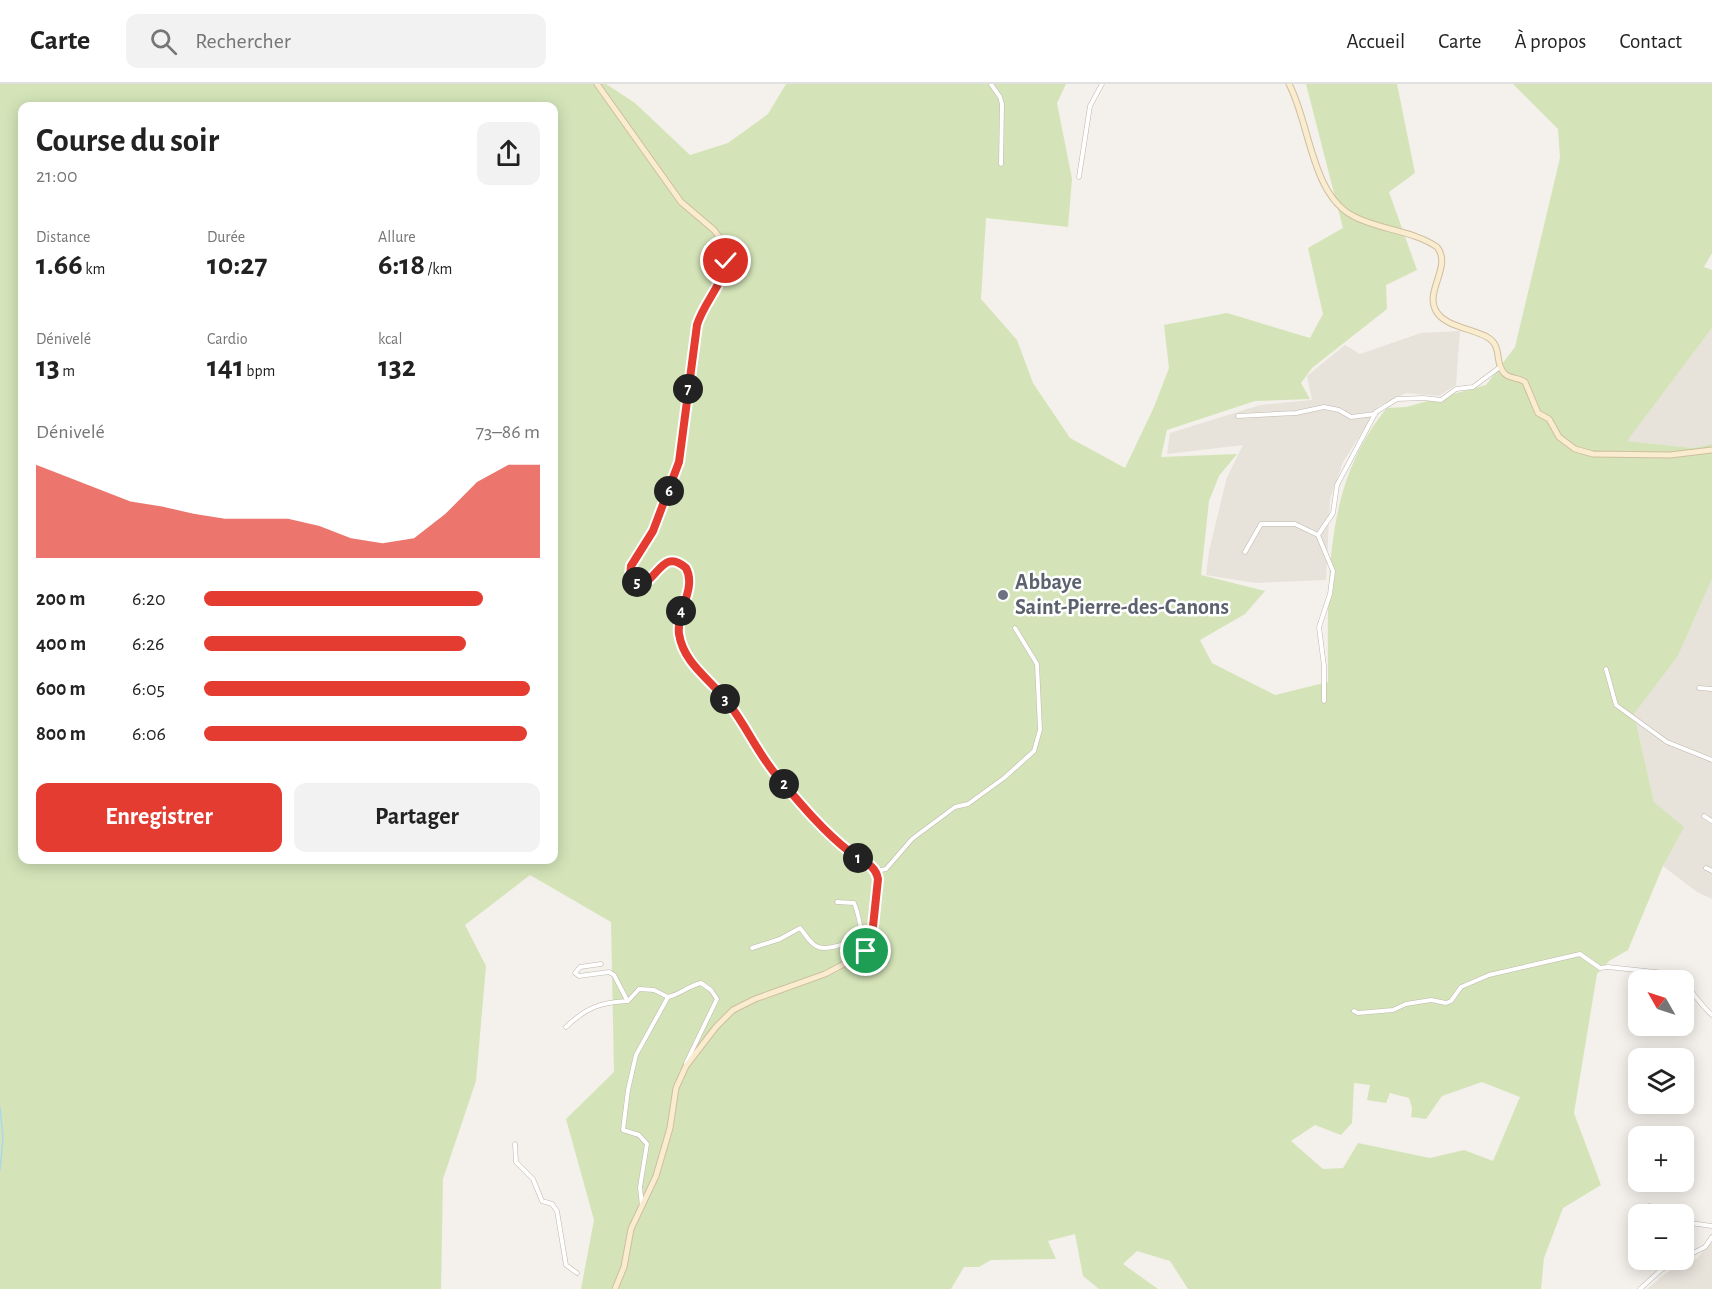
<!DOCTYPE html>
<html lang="fr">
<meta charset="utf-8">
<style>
:root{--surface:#fff;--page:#f2f2f2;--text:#222;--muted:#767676;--line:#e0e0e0;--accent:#e53c31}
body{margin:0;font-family:"Alegreya Sans",sans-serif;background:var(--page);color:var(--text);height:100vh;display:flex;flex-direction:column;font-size:22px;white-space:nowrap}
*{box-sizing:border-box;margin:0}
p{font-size:20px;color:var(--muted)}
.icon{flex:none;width:33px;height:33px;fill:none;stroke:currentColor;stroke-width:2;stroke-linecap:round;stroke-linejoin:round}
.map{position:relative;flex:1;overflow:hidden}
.panel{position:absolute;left:18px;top:18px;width:540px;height:762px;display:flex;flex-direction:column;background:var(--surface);border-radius:12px;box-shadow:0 3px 15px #0003}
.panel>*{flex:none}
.needle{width:39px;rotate:309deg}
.buttons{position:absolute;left:1628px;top:886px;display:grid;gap:12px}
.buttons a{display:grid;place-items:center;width:66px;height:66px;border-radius:12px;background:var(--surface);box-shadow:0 3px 15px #0003;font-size:30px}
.pin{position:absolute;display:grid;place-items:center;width:51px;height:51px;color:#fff;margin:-26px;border:3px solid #fff;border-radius:50%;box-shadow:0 2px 6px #0007}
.km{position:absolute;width:30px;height:30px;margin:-15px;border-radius:50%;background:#222;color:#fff;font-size:16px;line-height:30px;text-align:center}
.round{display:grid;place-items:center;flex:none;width:63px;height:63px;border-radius:12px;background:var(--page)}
.headline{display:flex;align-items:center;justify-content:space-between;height:102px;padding:0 18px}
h1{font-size:33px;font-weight:600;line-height:45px}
.metrics{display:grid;grid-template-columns:repeat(3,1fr);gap:9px;height:102px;padding:6px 18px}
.metrics div{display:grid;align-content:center}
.metrics b{font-size:30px;font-weight:600}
.metrics small{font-size:16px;font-weight:400}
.metrics p{font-size:16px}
.chart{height:168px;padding:12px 18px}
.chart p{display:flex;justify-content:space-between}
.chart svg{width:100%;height:108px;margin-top:6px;fill:var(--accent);opacity:.7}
.cta{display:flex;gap:12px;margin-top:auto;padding:12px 18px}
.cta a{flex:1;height:69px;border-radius:12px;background:var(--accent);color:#fff;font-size:24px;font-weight:600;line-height:69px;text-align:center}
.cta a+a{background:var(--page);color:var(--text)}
ul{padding:0 18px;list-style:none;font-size:20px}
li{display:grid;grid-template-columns:96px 72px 1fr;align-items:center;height:45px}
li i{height:15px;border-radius:8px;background:var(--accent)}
header{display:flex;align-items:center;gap:36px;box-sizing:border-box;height:84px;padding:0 30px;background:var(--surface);border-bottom:2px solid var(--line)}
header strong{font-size:28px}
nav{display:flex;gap:33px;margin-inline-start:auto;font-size:21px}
.search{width:420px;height:54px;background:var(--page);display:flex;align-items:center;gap:15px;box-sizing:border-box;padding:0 21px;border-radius:12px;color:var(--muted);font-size:22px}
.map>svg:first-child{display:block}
.residential{fill:#e7e2da}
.green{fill:#d4e4b8;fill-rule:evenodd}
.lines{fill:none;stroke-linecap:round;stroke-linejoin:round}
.stream{stroke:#aed7ea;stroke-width:1.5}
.street-casing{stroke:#bfb7ae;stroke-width:5}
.secondary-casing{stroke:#cfbe9f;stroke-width:7}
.street{stroke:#fff;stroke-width:4}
.secondary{stroke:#faeccf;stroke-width:5}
.route-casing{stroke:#fff;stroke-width:12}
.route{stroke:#e53c31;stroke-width:8}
.worship-dot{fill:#6b7280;stroke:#fff;stroke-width:2}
.labels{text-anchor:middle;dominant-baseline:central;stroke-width:5;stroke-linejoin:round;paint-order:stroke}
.worship-label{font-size:22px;font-weight:bold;fill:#5b616d;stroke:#fff;text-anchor:start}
</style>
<header>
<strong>Carte</strong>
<div class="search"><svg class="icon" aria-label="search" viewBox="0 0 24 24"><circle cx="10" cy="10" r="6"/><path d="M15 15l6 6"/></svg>Rechercher</div>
<nav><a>Accueil</a><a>Carte</a><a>À propos</a><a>Contact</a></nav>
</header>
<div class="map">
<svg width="1712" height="1205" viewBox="0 0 1712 1205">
<rect width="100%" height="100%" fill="#f4f0eb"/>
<g class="residential">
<polygon points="1712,244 1712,360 1693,364 1626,357"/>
<polygon points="1460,247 1456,301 1439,312 1406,309 1379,322 1343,378 1330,415 1326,496 1255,499 1206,491 1209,467 1227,393 1243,361 1167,370 1170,349 1260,321 1312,316 1307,292 1345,261 1360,270 1421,249"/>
<polygon points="1712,495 1712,815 1697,808 1663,782 1683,743 1654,718 1634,630 1678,572"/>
<polygon points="1712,1154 1712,1205 1647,1205 1669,1187 1698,1174"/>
</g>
<path class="green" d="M 0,0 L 606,0 L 635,19 L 690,71 L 728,59 L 768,30 L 786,0 L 1066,0 L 1057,19 L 1072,95 L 1068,143 L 986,134 L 981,215 L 1017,256 L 1033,299 L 1070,354 L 1125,384 L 1154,323 L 1169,284 L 1164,241 L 1227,229 L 1310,254 L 1323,230 L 1308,164 L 1343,144 L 1306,0 L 1397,0 L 1415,89 L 1389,108 L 1417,186 L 1386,201 L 1387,225 L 1312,284 L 1301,299 L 1310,315 L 1255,317 L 1167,346 L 1161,373 L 1237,370 L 1219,392 L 1209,417 L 1201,491 L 1265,507 L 1245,530 L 1200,556 L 1212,579 L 1275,611 L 1328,598 C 1328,503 1322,401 1387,324 L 1406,323 L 1486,301 L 1515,263 L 1560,74 L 1558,45 L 1513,0 L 1712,0 L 1712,169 L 1704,183 L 1712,186 L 1712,244 L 1627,357 L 1693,364 L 1712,360 L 1712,495 L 1678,572 L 1634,630 L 1654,718 L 1684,743 L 1663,782 L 1628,866 L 1609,877 L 1597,890 L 1574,1029 L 1601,1101 L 1563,1124 L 1544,1174 L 1541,1205 L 1188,1205 L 1170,1177 L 1137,1167 L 1123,1180 L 1158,1205 L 1099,1205 L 1083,1192 L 1075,1150 L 1048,1157 L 1056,1175 L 991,1176 L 979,1183 L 964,1183 L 951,1205 L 581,1205 L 594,1136 L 566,1035 L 614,988 L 611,838 L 530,791 L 465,841 L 486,882 L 476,997 L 443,1095 L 441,1205 L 0,1205 ZM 22,22 L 554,22 L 554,776 L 22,776 ZM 1482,998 L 1520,1013 L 1493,1077 L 1464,1066 L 1430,1074 L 1358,1059 L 1343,1084 L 1323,1085 L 1291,1057 L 1315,1041 L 1341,1051 L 1352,1039 L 1354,999 L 1370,1001 L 1367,1016 L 1386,1019 L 1390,1009 L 1409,1014 L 1412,1024 L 1411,1033 L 1426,1035 L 1442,1012 Z"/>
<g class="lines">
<polyline class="stream" points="0,1023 3,1054 0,1086"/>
<defs>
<g id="street">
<polyline points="991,0 1000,13 1002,20 1001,80"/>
<polyline points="1079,93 1090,22 1102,0"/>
<polyline points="1238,332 1296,329 1324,323 1339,326 1351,333 1375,330"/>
<polyline points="1318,451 1333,487 1330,510 1319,543 1324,582 1324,617"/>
<polyline points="1245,468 1261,440 1295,440 1318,451 1333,429 1337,401 1376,328 1397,315 1423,314 1441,316 1456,305 1473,303 1500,283"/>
<polyline points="1606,585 1616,621 1667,658 1712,676"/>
<polyline points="1699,604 1712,605"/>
<polyline points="1704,732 1712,737"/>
<polyline points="1706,784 1712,787"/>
<polyline points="876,787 886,785 912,755 955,723 968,720 1004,694 1034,667 1040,646 1037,580 1015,544"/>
<path d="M 837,818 L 854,819 C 861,834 858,848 869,860"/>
<path d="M 752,864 L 780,855 L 800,844 C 805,850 810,859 816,862 C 826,868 853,858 861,851"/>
<polyline points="601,880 580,883 575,889 579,892 609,888 614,891 627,916"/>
<path d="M 1354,927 L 1358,929 L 1393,926 L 1406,920 L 1431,916 L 1446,919 L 1451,917 L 1461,903 L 1489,891 L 1580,870 L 1600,884 L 1608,883 L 1674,890 C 1689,900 1698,919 1712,931"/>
<path d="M 566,943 C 586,924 600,918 628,917 L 639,905 L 654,906 L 668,913 C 681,910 688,902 701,899 L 711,906 L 717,915 L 686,979"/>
<polyline points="515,1060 516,1078 533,1095 542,1117 552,1120 557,1127 566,1181 577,1189"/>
<polyline points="642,1122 640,1103 647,1060 639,1051 623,1046 628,1006 636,971 668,913"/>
<polyline points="1649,1122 1667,1131"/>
<polyline points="1683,1138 1712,1142"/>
<polyline points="1683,1174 1705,1163 1712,1153"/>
<polyline points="1640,1205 1662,1185 1679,1176"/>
</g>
<g id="secondary">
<path d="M 597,0 L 681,118 L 714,146 L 723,158 L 726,170 L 725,184 L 702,226 L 697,241 L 677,387 L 653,447 L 631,482 L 630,492 L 633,496 L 641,499 C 659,494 663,464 686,484 L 689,500 L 678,543 L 680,556 L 689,575 L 731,622 L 764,676 L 787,703 L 847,766 L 874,784 L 878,795 L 875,826 L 872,852 L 863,870 L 825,890 L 755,915 L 733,926 L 716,943 L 686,982 L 676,1004 L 670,1044 L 656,1092 L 631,1145 L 624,1183 L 615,1205"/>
<path d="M 1289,0 C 1310,39 1311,112 1355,133 C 1381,146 1414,147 1437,163 C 1452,181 1426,206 1435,225 C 1443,243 1472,244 1487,253 C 1503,262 1494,278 1504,289 C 1509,295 1518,293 1525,298 L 1538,329 L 1549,335 L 1559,353 L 1575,365 L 1593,370 L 1670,371 L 1712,366"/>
</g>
</defs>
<use href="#street" class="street-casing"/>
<use href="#secondary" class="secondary-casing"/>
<use href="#street" class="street"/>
<use href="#secondary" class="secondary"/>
</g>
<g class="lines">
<defs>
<path id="route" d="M 726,177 C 723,201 704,218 697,241 L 679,378 L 653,447 L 631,482 L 630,492 L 637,498 L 646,498 C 660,488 666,466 686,484 C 697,504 676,528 679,550 C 684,581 712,596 729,620 C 747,643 758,670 777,692 C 799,718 823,747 850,768 C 861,778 875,779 878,795 L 872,852 L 866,867"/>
</defs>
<use href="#route" class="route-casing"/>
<use href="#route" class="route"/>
</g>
<circle class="worship-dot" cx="1003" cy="511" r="6"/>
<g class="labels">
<g class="worship-label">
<text x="1015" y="498">Abbaye<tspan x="1015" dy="25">Saint-Pierre-des-Canons</tspan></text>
</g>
</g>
</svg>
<div class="buttons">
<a><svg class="needle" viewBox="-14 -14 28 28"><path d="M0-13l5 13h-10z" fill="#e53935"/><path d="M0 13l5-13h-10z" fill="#767676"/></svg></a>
<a><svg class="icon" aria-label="layers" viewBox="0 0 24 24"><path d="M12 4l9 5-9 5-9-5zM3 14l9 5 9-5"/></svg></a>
<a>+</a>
<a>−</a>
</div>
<div class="pin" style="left:866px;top:867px;background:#1e9e55"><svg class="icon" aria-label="arrive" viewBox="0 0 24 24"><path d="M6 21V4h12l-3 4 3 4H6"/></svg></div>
<div class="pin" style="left:726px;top:177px;background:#d93025"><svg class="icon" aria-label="check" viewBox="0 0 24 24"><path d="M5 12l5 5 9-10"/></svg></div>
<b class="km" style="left:858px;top:774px">1</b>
<b class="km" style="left:784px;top:700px">2</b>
<b class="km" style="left:725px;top:615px">3</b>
<b class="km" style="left:681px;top:527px">4</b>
<b class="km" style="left:637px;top:498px">5</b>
<b class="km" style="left:669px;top:407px">6</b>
<b class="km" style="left:688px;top:305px">7</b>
<section class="panel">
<div class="headline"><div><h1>Course du soir</h1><p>21:00</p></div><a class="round"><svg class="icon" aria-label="share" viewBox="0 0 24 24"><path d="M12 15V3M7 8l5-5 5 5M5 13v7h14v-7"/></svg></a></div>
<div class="metrics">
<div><p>Distance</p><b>1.66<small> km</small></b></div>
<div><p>Durée</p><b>10:27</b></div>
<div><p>Allure</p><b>6:18<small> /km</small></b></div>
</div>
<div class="metrics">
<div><p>Dénivelé</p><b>13<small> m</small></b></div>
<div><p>Cardio</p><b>141<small> bpm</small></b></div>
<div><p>kcal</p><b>132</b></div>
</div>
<div class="chart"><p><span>Dénivelé</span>73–86 m</p>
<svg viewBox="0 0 160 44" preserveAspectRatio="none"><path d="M0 44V6L10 11L20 16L30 21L40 23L50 26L60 28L70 28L80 28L90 31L100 36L110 38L120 36L130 26L140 13L150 6L160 6V44z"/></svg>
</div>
<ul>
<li><b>200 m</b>6:20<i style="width:83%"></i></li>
<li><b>400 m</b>6:26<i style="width:78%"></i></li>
<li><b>600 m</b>6:05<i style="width:97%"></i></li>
<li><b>800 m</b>6:06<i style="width:96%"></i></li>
</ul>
<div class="cta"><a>Enregistrer</a><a>Partager</a></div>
</section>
</div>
